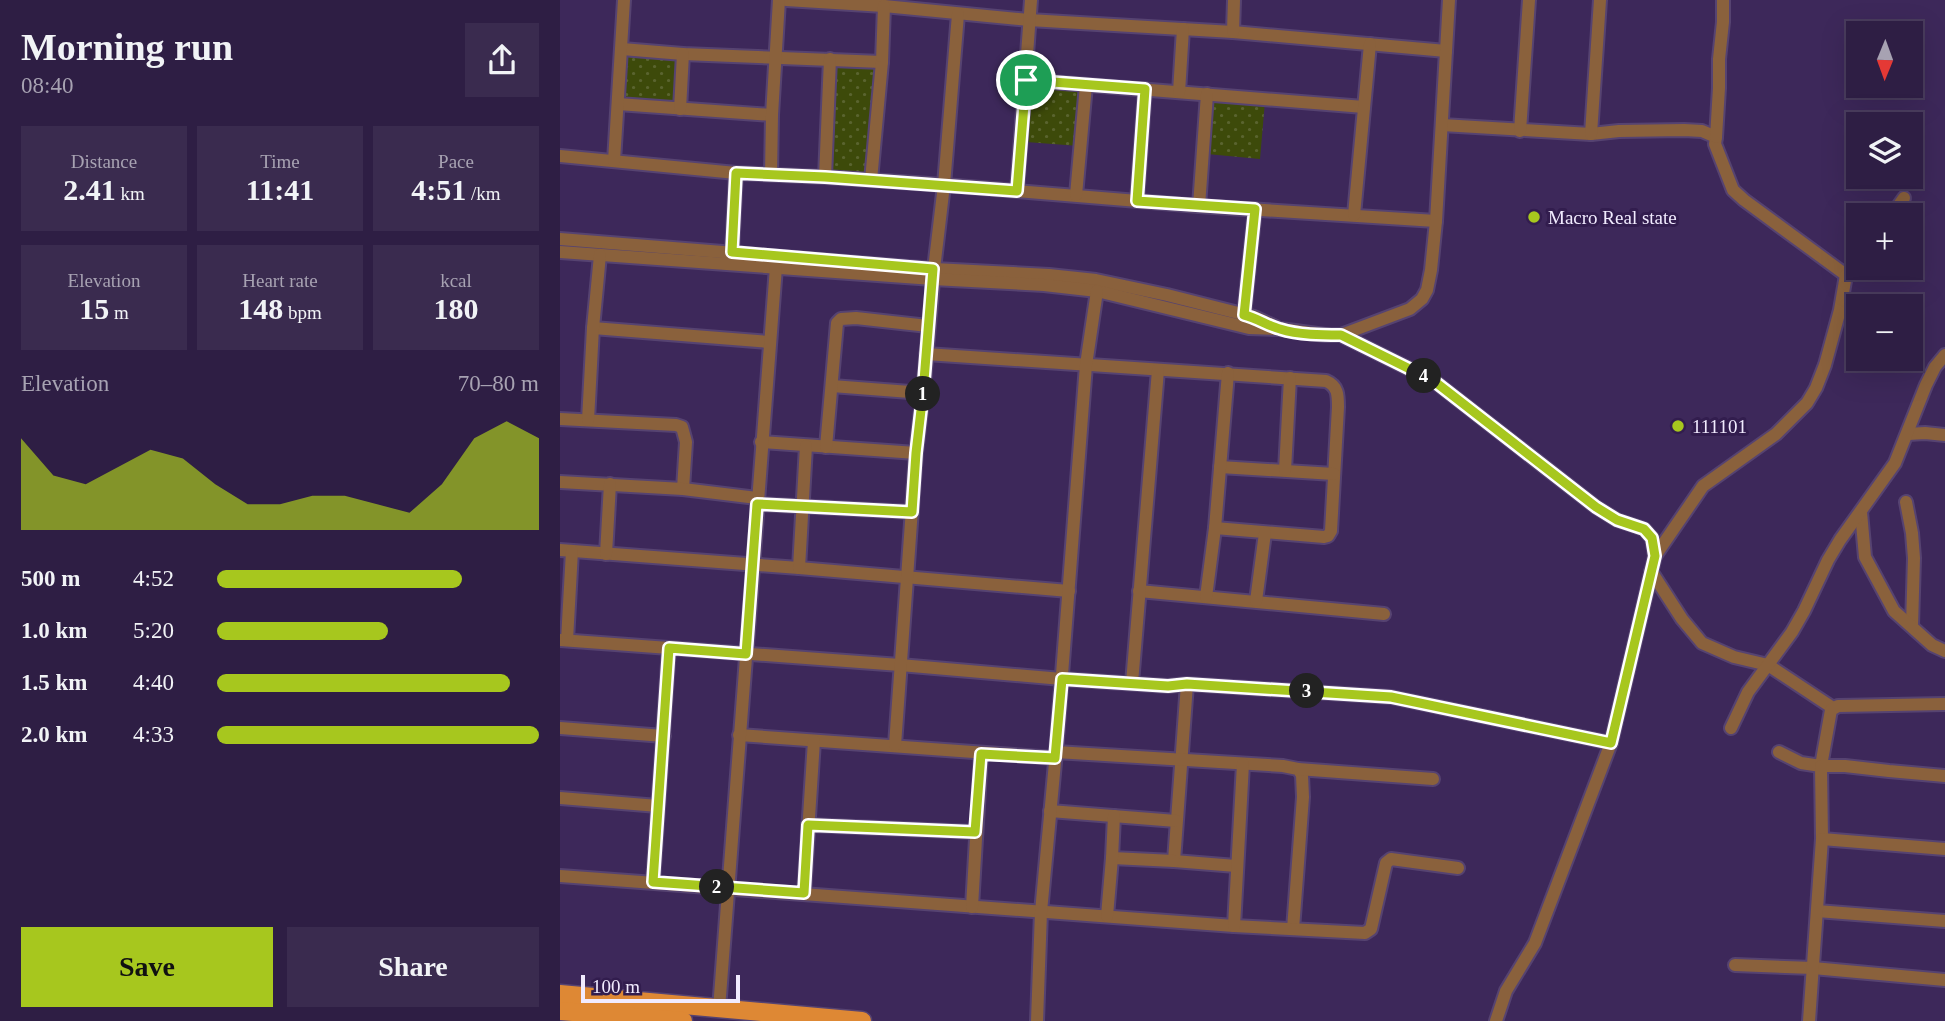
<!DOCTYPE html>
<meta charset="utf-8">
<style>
:root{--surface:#2e1e44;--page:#3a2b4f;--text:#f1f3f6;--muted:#a7a2b2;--line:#493c5d;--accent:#a7c71e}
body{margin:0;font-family:Georgia,serif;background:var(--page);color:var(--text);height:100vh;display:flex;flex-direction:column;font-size:26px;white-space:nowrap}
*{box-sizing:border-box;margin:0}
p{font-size:23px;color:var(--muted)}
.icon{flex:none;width:38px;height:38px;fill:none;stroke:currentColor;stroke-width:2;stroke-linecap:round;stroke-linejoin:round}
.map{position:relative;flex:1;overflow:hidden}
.details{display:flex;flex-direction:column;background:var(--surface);width:560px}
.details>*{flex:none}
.needle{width:46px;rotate:181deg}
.buttons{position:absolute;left:1286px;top:21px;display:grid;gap:14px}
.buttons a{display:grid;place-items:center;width:77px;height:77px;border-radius:0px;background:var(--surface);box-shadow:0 7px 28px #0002,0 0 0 2px var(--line);font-size:35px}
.scale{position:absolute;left:21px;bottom:18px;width:159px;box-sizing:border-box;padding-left:7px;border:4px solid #f1ebfe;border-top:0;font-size:19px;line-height:24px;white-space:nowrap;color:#f1ebfe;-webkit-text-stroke:5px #321d4e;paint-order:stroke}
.pin{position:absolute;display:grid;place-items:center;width:60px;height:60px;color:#fff;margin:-30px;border:4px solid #fff;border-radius:50%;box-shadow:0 2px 7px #0007}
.km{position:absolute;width:35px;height:35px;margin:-18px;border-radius:50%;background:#222;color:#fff;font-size:19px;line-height:35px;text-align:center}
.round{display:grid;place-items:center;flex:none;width:74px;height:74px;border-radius:0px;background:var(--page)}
.headline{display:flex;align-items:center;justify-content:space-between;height:119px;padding:0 21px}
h1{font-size:38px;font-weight:700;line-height:52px}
.stats{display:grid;grid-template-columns:repeat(3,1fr);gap:10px;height:119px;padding:7px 21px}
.stats div{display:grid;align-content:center;border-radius:0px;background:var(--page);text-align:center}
.stats b{font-size:30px;font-weight:700}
.stats small{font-size:19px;font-weight:400}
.stats p{font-size:19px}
.chart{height:196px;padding:14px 21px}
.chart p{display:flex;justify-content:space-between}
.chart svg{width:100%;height:126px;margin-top:7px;fill:var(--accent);opacity:.7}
.button{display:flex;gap:14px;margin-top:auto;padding:14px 21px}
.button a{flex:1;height:80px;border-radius:0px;background:var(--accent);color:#111;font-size:28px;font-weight:700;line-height:80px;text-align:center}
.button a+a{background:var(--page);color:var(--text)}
ul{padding:0 21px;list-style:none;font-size:23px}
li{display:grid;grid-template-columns:112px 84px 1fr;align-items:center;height:52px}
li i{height:18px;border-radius:9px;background:var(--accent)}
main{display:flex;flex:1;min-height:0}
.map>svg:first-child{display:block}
.grass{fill:url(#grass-dots)}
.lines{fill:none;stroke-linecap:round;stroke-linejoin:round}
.minor-casing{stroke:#564371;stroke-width:16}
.primary-casing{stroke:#564371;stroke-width:21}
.minor{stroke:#8a613c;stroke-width:12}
.primary{stroke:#de8834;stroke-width:18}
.route-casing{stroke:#fff;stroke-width:14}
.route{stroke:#a7c71e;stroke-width:9}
.poi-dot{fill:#a7c71e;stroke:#321d4e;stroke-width:2.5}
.labels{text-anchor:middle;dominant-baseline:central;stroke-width:6;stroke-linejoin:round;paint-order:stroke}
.poi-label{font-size:19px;fill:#f1ebfe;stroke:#321d4e;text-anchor:start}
</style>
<main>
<section class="details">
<div class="headline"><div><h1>Morning run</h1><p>08:40</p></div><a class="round"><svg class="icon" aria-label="share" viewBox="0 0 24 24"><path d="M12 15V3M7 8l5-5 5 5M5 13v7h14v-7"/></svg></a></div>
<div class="stats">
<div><p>Distance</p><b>2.41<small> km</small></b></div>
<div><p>Time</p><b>11:41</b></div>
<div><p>Pace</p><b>4:51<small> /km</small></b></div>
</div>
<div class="stats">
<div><p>Elevation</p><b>15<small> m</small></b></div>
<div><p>Heart rate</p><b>148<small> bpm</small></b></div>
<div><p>kcal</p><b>180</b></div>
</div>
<div class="chart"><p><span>Elevation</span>70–80 m</p>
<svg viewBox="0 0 160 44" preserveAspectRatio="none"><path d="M0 44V12L10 25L20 28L30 22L40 16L50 19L60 28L70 35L80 35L90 32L100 32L110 35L120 38L130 28L140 12L150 6L160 12V44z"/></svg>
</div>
<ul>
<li><b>500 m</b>4:52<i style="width:76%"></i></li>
<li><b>1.0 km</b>5:20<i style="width:53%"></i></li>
<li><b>1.5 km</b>4:40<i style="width:91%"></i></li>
<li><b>2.0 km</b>4:33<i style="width:100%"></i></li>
</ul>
<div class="button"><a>Save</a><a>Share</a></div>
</section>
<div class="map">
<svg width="1385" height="1021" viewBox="0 0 1385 1021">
<defs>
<pattern id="grass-dots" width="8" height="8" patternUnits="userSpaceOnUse" patternTransform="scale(1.75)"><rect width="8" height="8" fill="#3d4a0a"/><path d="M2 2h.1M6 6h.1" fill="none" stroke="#5a642f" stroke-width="1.8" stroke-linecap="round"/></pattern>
</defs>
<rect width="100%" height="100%" fill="#3d285a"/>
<g class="grass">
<polygon points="64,55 120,59 116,107 60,103"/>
<polygon points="274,65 318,68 309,175 267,172"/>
<polygon points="471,84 524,88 519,146 466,142"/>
<polygon points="652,97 705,101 700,159 647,154"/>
</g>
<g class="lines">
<defs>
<g id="minor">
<polyline points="226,0 324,6 469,20 673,32 886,51"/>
<polyline points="673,32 674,0"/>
<polyline points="62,49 123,54 322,62"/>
<polyline points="466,80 804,107"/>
<polyline points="619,92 623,29"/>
<polyline points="58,104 212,115"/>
<polyline points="120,109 123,54"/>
<polyline points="882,125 1031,134 1059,131 1124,130 1142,131 1156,137 1155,144 1173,190 1184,200 1286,275"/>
<polyline points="960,131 969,0"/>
<polyline points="1031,134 1040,0"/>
<polyline points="1156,137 1159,88 1159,59 1163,22 1163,0"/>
<polyline points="0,156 176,173 265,177 384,185 639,206 876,221"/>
<polyline points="54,161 64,0"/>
<polyline points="211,174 212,115 219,0"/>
<polyline points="265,177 270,59"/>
<polyline points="311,180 322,62 324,6"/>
<polyline points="457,191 471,0"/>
<polyline points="516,195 526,85"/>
<polyline points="577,201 585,89"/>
<polyline points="639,206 647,94"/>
<polyline points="794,215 810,44"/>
<polyline points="1332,215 1344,198"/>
<polyline points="0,239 374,269 489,275 536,280 607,295 694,317 716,327"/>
<polyline points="0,252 373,279 484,285 537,291 689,328 720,329 765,335 781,335 850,309 862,299 867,290 871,270 876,221 889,0"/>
<polyline points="172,252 176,173"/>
<polyline points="684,315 695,209"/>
<polyline points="33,328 209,342"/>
<polyline points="781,335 874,381 1036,507 1057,520 1084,529 1092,538 1095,556 1051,743 975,943 946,991 936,1021"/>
<path d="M 366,354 L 766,381 C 778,386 778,395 778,407 L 771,531 L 768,536 L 764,537 L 655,528"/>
<polyline points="272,386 363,393"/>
<polyline points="0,419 116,425 122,427 126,442 123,489"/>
<polyline points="28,420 33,328 40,255"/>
<polyline points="1348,434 1365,433 1385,435"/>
<polyline points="201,442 356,453"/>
<polyline points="266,447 277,323 281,319 296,318 368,326"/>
<polyline points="660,467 774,474"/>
<polyline points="725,470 730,378"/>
<polyline points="0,482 123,489 197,498"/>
<polyline points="1346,502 1352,533 1354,558 1352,626"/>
<polyline points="197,504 352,512"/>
<polyline points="1301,512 1305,557 1334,611 1372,645 1385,651"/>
<polyline points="0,550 239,568 509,591"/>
<polyline points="46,554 50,484"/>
<polyline points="1095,556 1143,486 1216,434 1247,403 1256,388 1265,365 1280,310 1286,275 1298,259"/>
<polyline points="239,568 246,446"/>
<polyline points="1091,571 1122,619 1142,643 1174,657 1208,665 1273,708"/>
<polyline points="579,591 824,614"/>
<polyline points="646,597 655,528 668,373"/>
<polyline points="696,601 705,533"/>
<polyline points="0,640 340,665 502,679 608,686 627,684 614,861 676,866"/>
<polyline points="7,640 12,551"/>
<polyline points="572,683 598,370"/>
<polyline points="627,684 831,697 1051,743"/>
<polyline points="0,728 104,736"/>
<polyline points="1171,728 1188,692 1232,632 1244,611 1268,560 1280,540 1335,463 1366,385 1375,367 1385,355"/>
<polyline points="179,735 495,758"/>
<polyline points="335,745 356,453 363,393 374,269 384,185 398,14"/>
<polyline points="496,752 723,766 738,769 742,775 743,797 733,929"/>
<polyline points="1219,752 1241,763 1261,766 1271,710 1278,706 1385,704"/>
<polyline points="738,769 873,779"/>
<polyline points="0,798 98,806"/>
<polyline points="490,811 616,821"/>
<polyline points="248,825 415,832"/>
<polyline points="1262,839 1261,766 1285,766 1329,771 1385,776"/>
<polyline points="552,858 614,861"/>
<polyline points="0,876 674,926 805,933 811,929 826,863 831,859 898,868"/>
<polyline points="93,882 109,648"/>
<polyline points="244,893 254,741"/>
<polyline points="412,907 421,754"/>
<polyline points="1257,911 1385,921"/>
<polyline points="547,916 552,858 554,816"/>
<polyline points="674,926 683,764"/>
<polyline points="1175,965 1253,968 1385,980"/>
<polyline points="159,1009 216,267"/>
<polyline points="477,1021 481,912 496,752 526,365 537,291"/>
<polyline points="1249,1021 1262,839 1385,849"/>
</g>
<g id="primary">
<polyline points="0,994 302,1021"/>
<polyline points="0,1011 123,1021"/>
</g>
</defs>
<use href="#minor" class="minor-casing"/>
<use href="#primary" class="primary-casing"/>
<use href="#minor" class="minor"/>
<use href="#primary" class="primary"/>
</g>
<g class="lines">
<defs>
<path id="route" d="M 466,80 L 585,89 L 577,201 L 695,209 L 684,315 C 697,318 708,326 720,329 C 739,335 762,335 781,335 L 874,381 L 1036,507 L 1057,520 L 1084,529 L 1092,538 L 1095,556 L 1051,743 L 831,697 L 627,684 L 608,686 L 502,679 L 495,758 L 421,754 L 415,832 L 248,825 L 244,893 L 93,882 L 109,648 L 186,654 L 197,504 L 352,512 L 356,453 L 363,393 L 373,269 L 172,252 L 176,173 L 265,177 L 457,191 Z"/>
</defs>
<use href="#route" class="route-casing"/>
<use href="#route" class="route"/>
</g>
<g class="poi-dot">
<circle cx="974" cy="217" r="7"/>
<circle cx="1118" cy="426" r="7"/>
</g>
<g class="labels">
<g class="poi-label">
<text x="988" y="217">Macro Real state</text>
<text x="1132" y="426">111101</text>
</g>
</g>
</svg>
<div class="buttons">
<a><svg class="needle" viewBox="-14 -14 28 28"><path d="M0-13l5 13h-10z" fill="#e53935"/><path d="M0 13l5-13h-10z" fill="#a7a2b2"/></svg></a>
<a><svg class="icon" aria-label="layers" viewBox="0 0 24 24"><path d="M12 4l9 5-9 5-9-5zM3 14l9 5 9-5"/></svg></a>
<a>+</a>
<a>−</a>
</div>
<div class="scale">100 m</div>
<div class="pin" style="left:466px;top:80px;background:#1e9e55"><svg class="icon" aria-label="arrive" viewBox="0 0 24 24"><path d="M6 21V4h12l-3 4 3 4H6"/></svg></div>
<b class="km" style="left:363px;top:394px">1</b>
<b class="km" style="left:157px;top:887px">2</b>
<b class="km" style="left:747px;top:691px">3</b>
<b class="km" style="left:864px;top:376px">4</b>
</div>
</main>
